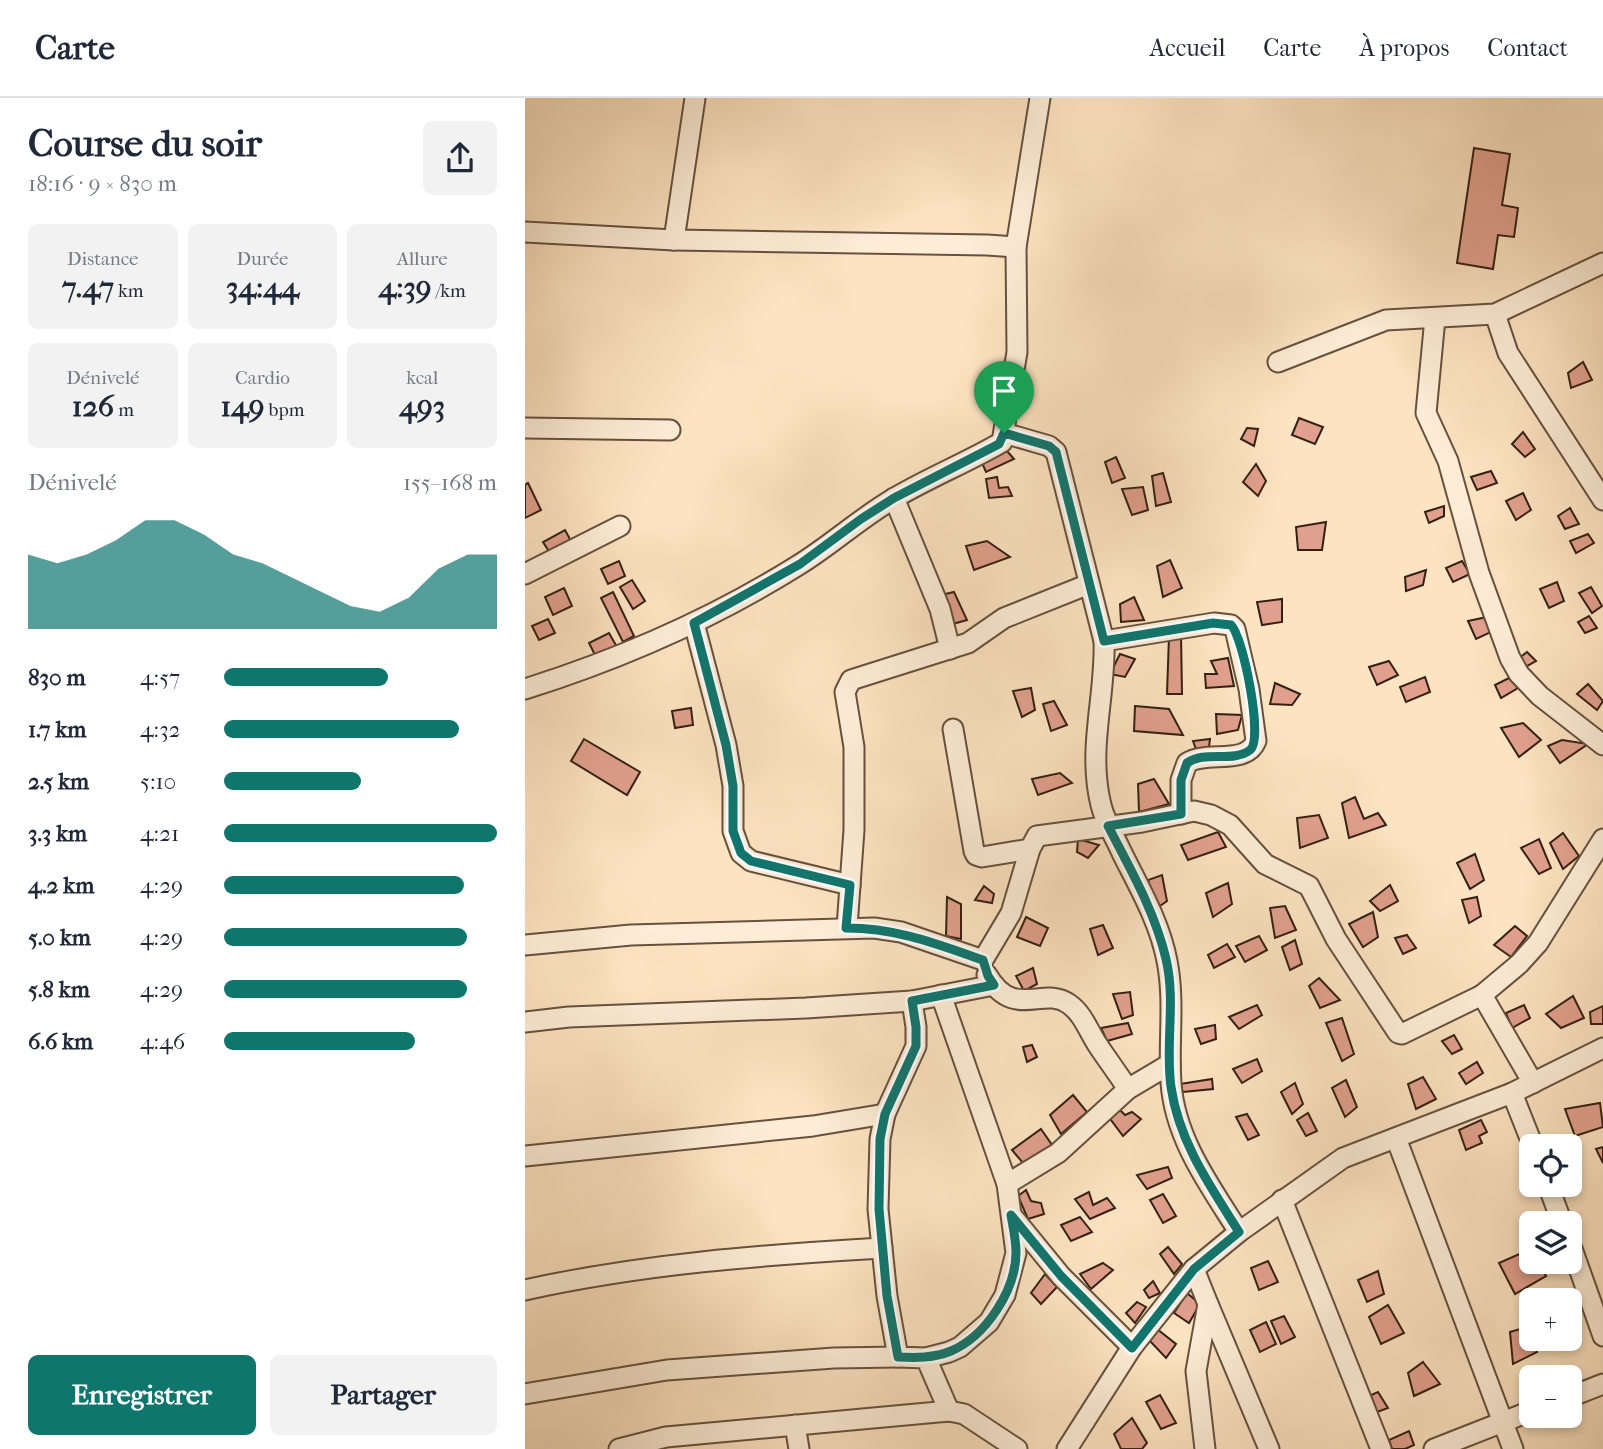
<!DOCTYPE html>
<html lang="fr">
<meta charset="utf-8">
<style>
:root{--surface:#fff;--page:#f2f2f3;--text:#1f2937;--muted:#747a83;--line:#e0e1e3;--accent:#0f766e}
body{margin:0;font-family:"IM FELL French Canon",serif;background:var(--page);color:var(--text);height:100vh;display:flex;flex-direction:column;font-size:26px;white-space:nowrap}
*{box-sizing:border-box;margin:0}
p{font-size:23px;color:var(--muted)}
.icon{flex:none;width:38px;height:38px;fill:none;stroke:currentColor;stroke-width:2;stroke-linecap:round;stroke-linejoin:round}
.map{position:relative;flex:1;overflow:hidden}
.panel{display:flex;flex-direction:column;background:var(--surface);width:525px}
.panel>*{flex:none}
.buttons{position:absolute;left:994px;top:1036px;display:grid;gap:14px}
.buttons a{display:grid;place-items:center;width:63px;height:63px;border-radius:10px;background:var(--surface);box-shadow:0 4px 10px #0003;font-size:35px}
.pin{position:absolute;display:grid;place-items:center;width:60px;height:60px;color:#fff;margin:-72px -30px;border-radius:50% 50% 50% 0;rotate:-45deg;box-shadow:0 0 7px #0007}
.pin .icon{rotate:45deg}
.round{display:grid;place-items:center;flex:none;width:74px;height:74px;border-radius:10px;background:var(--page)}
.summary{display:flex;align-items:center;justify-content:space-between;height:119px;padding:0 28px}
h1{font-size:38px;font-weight:700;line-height:52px}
.figures{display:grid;grid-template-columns:repeat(3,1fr);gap:10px;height:119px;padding:7px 28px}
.figures div{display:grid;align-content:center;border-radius:10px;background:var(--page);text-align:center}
.figures b{font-size:30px;font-weight:700}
.figures small{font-size:19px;font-weight:400}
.figures p{font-size:19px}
.chart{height:196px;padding:14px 28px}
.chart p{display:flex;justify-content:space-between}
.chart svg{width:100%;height:126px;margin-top:7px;fill:var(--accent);opacity:.7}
.button{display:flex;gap:14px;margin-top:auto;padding:14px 28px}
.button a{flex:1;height:80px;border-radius:10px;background:var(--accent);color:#fff;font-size:28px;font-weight:700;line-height:80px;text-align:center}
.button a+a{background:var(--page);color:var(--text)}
ul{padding:0 28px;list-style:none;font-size:23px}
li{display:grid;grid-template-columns:112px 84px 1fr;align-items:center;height:52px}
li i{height:18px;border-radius:9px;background:var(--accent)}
header{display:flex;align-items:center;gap:42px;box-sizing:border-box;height:98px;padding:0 35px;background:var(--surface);border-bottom:2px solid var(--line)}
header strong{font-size:33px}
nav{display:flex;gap:38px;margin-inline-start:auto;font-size:24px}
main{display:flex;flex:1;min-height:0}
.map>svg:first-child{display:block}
.building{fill:#e1a08d;stroke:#342013;stroke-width:2}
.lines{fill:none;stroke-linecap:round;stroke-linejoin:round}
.street-casing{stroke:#66513e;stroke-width:23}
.street{stroke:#fdedd7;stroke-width:19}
.route-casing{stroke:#fff;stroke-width:14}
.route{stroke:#0f766e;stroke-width:9}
</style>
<header>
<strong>Carte</strong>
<nav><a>Accueil</a><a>Carte</a><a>À propos</a><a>Contact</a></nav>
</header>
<main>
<section class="panel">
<div class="summary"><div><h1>Course du soir</h1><p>18:16 · 9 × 830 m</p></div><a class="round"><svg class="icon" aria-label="share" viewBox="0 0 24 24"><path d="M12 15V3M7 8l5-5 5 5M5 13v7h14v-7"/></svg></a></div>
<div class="figures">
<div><p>Distance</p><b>7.47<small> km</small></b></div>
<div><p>Durée</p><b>34:44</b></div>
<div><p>Allure</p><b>4:39<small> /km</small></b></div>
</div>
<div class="figures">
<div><p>Dénivelé</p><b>126<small> m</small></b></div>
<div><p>Cardio</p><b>149<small> bpm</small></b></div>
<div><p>kcal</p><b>493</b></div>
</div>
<div class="chart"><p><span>Dénivelé</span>155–168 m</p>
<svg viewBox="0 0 160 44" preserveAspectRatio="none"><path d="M0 44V18L10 21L20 18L30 13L40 6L50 6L60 11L70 18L80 21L90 26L100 31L110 36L120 38L130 33L140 23L150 18L160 18V44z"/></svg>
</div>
<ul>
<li><b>830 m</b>4:57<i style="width:60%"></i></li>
<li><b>1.7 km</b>4:32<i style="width:86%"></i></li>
<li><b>2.5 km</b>5:10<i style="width:50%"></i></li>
<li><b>3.3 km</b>4:21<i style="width:100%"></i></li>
<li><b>4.2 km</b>4:29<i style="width:88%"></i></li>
<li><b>5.0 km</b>4:29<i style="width:89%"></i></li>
<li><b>5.8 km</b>4:29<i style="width:89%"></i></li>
<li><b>6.6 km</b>4:46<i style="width:70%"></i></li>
</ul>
<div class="button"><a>Enregistrer</a><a>Partager</a></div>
</section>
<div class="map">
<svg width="1078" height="1351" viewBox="0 0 1078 1351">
<rect width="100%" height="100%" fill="#fce3c1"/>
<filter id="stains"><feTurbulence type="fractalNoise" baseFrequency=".00286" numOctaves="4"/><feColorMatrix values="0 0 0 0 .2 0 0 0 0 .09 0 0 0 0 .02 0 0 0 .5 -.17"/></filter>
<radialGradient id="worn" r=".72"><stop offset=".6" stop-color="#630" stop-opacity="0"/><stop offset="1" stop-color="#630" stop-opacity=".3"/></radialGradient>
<g class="building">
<polygon points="949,50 985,56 977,107 993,110 989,139 973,137 968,171 932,165"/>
<polygon points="1058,264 1067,282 1046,290 1043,275"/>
<polygon points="774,320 798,329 790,346 767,337"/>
<polygon points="722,330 733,331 729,348 716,341"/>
<polygon points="998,334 1010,351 1000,359 987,346"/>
<polygon points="482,353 489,361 461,374 457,365"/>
<polygon points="591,359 600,380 587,385 580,364"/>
<polygon points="731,366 741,383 733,398 718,384"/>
<polygon points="966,373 972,385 952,392 946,379"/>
<polygon points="638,375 646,404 631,408 627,378"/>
<polygon points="472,379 474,390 483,389 487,398 464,400 461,381"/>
<polygon points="3,385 16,412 0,420 0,387"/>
<polygon points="618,389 623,412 607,417 597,391"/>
<polygon points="998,395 1006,412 991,422 981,403"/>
<polygon points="919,408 919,418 904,425 900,414"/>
<polygon points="1045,410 1054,426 1040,431 1033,418"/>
<polygon points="801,424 797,452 773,452 771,429"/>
<polygon points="40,432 46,443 25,455 18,444"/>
<polygon points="1063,436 1069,445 1051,455 1045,443"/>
<polygon points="462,443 485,459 449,472 441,448"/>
<polygon points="645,462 657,490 638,499 632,468"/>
<polygon points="94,463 100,478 83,486 76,471"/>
<polygon points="937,463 945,476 928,484 921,470"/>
<polygon points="901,472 898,487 881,493 880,479"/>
<polygon points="107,482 120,503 108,511 95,489"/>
<polygon points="1032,484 1039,503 1024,510 1015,491"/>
<polygon points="1066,489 1077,508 1067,515 1054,495"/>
<polygon points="39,490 47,508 28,517 20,499"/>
<polygon points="88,494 109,538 98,544 76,500"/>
<polygon points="429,494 442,522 424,527 416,497"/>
<polygon points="609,499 619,522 596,524 595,506"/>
<polygon points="757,501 757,524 737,527 732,504"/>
<polygon points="1064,518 1072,530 1060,535 1053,524"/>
<polygon points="962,519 966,534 951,541 943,523"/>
<polygon points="23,521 30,535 14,542 7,528"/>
<polygon points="84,535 92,549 71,559 64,545"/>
<polygon points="656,537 657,596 642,596 644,538"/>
<polygon points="1002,554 1011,563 1002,568 993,561"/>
<polygon points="595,556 610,561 600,579 585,576"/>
<polygon points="703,560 709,588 681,590 680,576 692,576 686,563"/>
<polygon points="864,563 873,577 852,587 844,569"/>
<polygon points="900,579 905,594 881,604 875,589"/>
<polygon points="984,580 993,590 976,600 970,587"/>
<polygon points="750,585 775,596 767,607 745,606"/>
<polygon points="1063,586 1078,603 1072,612 1052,596"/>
<polygon points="506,590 510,612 497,619 488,593"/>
<polygon points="529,603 542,627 526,633 518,606"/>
<polygon points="610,608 644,611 658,637 609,633"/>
<polygon points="166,610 168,627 150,630 147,613"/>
<polygon points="691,616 717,617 713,632 692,636"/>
<polygon points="998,625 1016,642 994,659 976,630"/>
<polygon points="59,641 115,674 102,697 46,663"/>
<polygon points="685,641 684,649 671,651 668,643"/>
<polygon points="1037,642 1063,646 1035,665 1023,648"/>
<polygon points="535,675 547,685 513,697 507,681"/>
<polygon points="629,681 644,706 614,714 613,686"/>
<polygon points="830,699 839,721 853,715 861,727 824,740 817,705"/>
<polygon points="794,717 803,740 775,750 772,720"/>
<polygon points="693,734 701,749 663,762 656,747"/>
<polygon points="1038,735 1054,758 1038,771 1025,745"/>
<polygon points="553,741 574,747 563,760 552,754"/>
<polygon points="1014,741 1026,770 1014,776 996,750"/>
<polygon points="950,756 959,782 945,791 932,765"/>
<polygon points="637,777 642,803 632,810 623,782"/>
<polygon points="703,785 707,806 688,819 681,795"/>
<polygon points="865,787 873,803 855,813 845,803"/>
<polygon points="459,788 469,796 467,805 450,802"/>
<polygon points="422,799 436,806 436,841 421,838"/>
<polygon points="952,799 956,818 944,825 937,802"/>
<polygon points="760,808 771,832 750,840 745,810"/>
<polygon points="848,814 853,839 838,849 824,826"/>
<polygon points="501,819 523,830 515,848 492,839"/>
<polygon points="578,827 588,850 573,857 565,831"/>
<polygon points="990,828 1002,838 986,859 969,847"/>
<polygon points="882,837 891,850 878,856 870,840"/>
<polygon points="734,838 742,852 720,864 711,848"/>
<polygon points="770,842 777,866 765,872 757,849"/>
<polygon points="702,846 710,859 689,870 683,857"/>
<polygon points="508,870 512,886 499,893 491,878"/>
<polygon points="794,880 815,902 795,910 784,888"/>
<polygon points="605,894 608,917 597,921 588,896"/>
<polygon points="1048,898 1059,920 1036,930 1021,916"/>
<polygon points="732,907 737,917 714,931 704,919"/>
<polygon points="999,907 1005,920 987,930 981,915"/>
<polygon points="1078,908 1078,926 1066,926 1065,914"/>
<polygon points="817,920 829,956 817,963 801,925"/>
<polygon points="603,925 607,936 582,943 576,930"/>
<polygon points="690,927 691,941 676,946 670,931"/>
<polygon points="929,937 937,951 927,956 917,943"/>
<polygon points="507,947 512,959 502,964 498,949"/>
<polygon points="732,961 737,973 717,985 708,971"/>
<polygon points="952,964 958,975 941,986 934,975"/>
<polygon points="898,979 911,1001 891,1011 883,986"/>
<polygon points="687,981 688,991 658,994 655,986"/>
<polygon points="821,982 832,1009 820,1019 807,990"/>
<polygon points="770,985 778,1006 767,1016 756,994"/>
<polygon points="548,997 562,1014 536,1036 525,1017"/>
<polygon points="1075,1005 1078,1029 1050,1038 1040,1011"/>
<polygon points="594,1011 600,1017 607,1014 616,1021 598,1038 583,1018"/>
<polygon points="783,1015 792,1033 781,1038 772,1022"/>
<polygon points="722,1016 734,1037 723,1042 711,1019"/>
<polygon points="956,1022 962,1034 954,1038 957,1045 941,1052 934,1032"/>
<polygon points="516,1031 527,1047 498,1065 487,1052"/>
<polygon points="1078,1049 1078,1065 1071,1051"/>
<polygon points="643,1069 647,1080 622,1091 612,1077"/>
<polygon points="501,1092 506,1103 516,1105 519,1116 503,1121 493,1098"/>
<polygon points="564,1094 568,1107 582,1100 590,1110 565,1121 550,1101"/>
<polygon points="638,1096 651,1118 638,1125 625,1102"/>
<polygon points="555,1119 567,1134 546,1143 536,1127"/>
<polygon points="643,1149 657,1166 649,1176 635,1156"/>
<polygon points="1006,1151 1006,1164 1014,1164 1021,1178 990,1196 974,1165"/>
<polygon points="743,1163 753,1184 734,1192 726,1170"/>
<polygon points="578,1165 588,1172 566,1191 555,1176"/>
<polygon points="853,1173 859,1196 842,1204 833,1182"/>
<polygon points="520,1176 532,1189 516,1206 506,1195"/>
<polygon points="628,1183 635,1195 624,1200 619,1192"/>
<polygon points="662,1195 675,1206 664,1225 649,1215"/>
<polygon points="612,1204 621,1209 610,1225 601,1215"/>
<polygon points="863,1207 879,1235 856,1246 844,1219"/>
<polygon points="759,1218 770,1239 756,1246 746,1223"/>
<polygon points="741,1224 751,1246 735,1254 725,1232"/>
<polygon points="1005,1228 1006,1241 1008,1241 1012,1254 988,1266 985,1234"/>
<polygon points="632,1231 651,1246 641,1260 624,1242"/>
<polygon points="898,1264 915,1286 889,1298 883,1275"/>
<polygon points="853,1294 863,1310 852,1314 844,1298"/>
<polygon points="635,1297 651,1325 636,1331 621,1304"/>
<polygon points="607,1320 622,1345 617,1351 596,1351 589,1336"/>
<polygon points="884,1333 889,1347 880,1351 867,1351 864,1342"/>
</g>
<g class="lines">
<defs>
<g id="street">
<polyline points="0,134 149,142 462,147 491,149"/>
<polyline points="149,142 170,0"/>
<polyline points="970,216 983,255 1078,402"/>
<polyline points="910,220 901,315 923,363 954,475 985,560 994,576 1015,598 1078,647"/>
<polyline points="753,264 861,222 970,216 1078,165"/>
<polyline points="0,330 145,332"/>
<path d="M 479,335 L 524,348 L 531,354 L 579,543 C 581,598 562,651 576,707 C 580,724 590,739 597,755 C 614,789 635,825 642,863 C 650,903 643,945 646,985 C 650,1041 685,1088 714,1134"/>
<polyline points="369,400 415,511 425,551"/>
<polyline points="0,476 95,428"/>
<polyline points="169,525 201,647 208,688 208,733 216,755 226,763 325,787"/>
<path d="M 579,543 L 689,525 L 706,527 L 710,531 L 724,591 L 731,643 C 721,668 681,652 662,665 L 656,682 L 656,716"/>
<path d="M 0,591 C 95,561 187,521 272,468 C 305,448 334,421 368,401 C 403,380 441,365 477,344 L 492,254 L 491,149 L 515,0"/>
<polyline points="428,631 449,753 451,757 457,759 505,751"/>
<polyline points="322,829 329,732 329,649 320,594 326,582 443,545 479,520 564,486"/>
<polyline points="0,847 106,837 349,830 376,834 458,862 486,815 505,751 512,738 617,724 669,713 686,717 705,727 740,766 784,788 811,841 873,935 877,936 957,897 994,866 1013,845 1078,741"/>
<path d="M 462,877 C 489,923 518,887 544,906 C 558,916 563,932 572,946 C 582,961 593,976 603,991"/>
<polyline points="957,897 1008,985"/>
<polyline points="387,903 391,929 391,948 360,1016 355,1041 353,1111 362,1198 373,1259 401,1260 424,1313"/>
<polyline points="0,924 44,919 281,910 387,903 469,887"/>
<polyline points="987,995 1008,1048"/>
<polyline points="871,1040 988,1351"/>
<polyline points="0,1058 288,1028 360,1016"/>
<polyline points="482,1086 533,1055 603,991 645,966"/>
<polyline points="1023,1087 1037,1125"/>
<polyline points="757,1102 856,1351"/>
<polyline points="487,1118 536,1178 607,1249"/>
<polyline points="1045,1145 1078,1238"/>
<polyline points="669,1171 683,1206 671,1273 680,1351"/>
<path d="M 0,1192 C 117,1166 237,1157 357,1150"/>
<polyline points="683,1206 744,1351"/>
<polyline points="401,1260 424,1254 435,1249 464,1224 480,1197 491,1155 482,1086 416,897"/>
<polyline points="0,1296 142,1272 309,1260 373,1259"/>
<polyline points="1045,1299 1078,1286"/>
<polyline points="270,1327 274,1351"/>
<polyline points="94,1351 141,1339 424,1313 439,1316 492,1351"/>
<polyline points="542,1351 607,1249 669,1171 714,1134 818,1060 987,995 1078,950"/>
<polyline points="909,1351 1006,1313"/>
</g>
</defs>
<use href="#street" class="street-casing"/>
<use href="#street" class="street"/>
</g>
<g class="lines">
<defs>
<path id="route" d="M 479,335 L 524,348 L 531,354 L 579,543 L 688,525 L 706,527 C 718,538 739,642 725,652 C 708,665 680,652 662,665 L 656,682 L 656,716 L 583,728 C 605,770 630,814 641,861 C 651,903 640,947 646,989 C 654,1044 685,1088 714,1134 L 669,1171 L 607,1250 L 536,1178 L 486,1117 C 488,1129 491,1142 491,1154 C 491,1192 461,1238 426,1253 C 409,1260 391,1260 373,1259 L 362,1198 L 354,1111 L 355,1041 L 360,1016 L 391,948 L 391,929 L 387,903 L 469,887 L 463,878 L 458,862 C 412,846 372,830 321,830 L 325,787 L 226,763 L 216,755 L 208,733 L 208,688 L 201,647 L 169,525 L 275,466 L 336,421 L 369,400 L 474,346 Z"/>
</defs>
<use href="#route" class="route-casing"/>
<use href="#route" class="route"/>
</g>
<rect width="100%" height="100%" filter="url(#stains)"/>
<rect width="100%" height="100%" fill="url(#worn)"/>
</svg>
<div class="buttons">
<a><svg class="icon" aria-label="locate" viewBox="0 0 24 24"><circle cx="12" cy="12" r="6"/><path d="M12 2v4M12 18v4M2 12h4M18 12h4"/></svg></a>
<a><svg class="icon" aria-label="layers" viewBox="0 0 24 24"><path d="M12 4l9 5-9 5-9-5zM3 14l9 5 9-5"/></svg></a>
<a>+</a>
<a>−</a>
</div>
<div class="pin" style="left:479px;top:335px;background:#1e9e55"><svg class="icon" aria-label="arrive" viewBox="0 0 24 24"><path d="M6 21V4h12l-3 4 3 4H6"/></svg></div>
</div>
</main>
